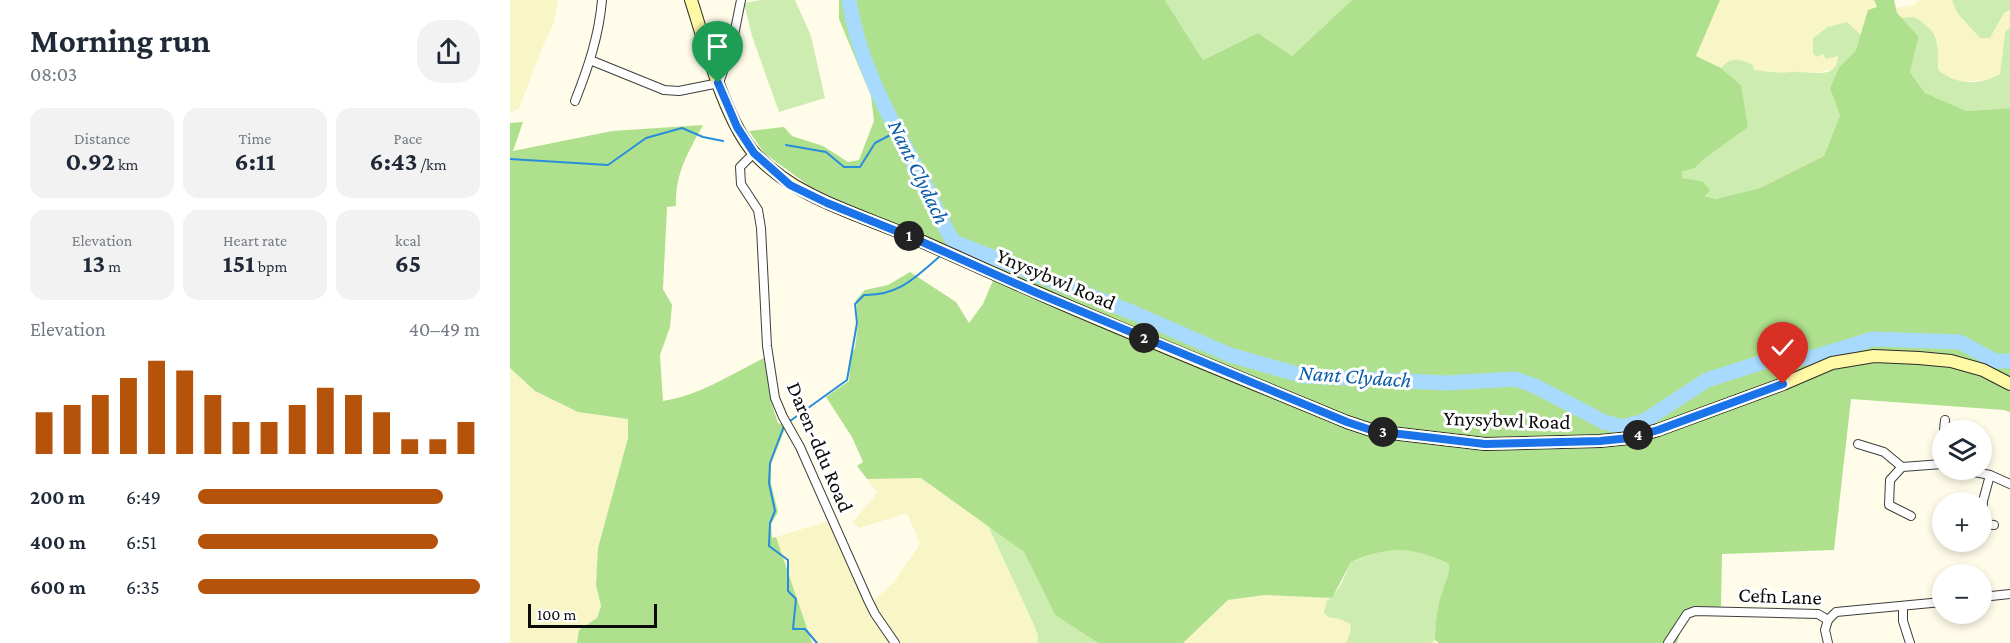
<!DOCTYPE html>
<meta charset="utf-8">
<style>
:root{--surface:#fff;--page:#f2f2f3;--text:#1f2937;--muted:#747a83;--accent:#b45309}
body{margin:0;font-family:"Crimson Pro",serif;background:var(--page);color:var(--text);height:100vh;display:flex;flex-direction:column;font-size:22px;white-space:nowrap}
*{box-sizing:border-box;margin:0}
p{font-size:20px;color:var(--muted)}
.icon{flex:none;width:33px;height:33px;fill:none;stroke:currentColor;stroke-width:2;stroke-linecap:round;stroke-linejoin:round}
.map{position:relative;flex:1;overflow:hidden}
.details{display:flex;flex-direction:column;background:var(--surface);width:510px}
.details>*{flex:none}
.fabs{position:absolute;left:1422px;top:420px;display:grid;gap:12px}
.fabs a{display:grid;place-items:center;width:60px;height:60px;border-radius:50%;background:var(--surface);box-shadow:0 3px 9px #0003;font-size:30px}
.scale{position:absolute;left:18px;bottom:15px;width:129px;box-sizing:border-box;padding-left:6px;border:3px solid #0b0b0b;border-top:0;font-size:16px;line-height:21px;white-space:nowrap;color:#0b0b0b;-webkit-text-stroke:4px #fff;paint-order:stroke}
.pin{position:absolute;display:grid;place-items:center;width:51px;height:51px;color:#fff;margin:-62px -26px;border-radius:50% 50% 50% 0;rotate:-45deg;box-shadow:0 0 6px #0007}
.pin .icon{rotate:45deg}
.km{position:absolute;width:30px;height:30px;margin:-15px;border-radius:50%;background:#222;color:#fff;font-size:16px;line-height:30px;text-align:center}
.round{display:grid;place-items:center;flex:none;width:63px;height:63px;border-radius:24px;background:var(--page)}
.summary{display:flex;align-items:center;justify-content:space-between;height:102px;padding:0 30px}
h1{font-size:33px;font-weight:700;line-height:45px}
.figures{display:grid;grid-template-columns:repeat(3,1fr);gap:9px;height:102px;padding:6px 30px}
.figures div{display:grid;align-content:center;border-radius:15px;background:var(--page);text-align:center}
.figures b{font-size:26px;font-weight:700}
.figures small{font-size:16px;font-weight:400}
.figures p{font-size:16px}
.chart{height:168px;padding:12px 30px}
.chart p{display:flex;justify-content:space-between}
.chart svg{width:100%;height:108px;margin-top:6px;stroke:var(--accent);stroke-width:6}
ul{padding:0 30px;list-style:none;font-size:20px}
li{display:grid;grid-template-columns:96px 72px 1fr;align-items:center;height:45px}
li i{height:15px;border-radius:8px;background:var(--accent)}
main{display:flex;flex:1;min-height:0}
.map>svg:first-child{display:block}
.farmland{fill:#f8f6c7}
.green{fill:#cdedb0}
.forest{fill:#afe08d}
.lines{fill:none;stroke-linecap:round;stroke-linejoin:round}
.stream{stroke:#288ddb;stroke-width:2}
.river{stroke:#a8dafd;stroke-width:15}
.minor-casing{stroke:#3e3e3e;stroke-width:10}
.secondary-casing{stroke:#2d2d2d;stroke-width:14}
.minor{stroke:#fff;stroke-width:8}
.secondary{stroke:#fff8a5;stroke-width:12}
.route-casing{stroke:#fff;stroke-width:12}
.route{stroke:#1a73e8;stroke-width:8}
.labels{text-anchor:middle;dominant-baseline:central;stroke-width:6;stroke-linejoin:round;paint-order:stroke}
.street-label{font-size:21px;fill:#0b0b0b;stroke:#fff}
.water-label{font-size:22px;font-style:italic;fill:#095da9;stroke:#fff}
</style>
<main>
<section class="details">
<div class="summary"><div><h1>Morning run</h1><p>08:03</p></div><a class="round"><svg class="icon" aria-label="share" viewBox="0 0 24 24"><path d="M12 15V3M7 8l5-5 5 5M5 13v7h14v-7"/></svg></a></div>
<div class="figures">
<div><p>Distance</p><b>0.92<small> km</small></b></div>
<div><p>Time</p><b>6:11</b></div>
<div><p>Pace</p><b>6:43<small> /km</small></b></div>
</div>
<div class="figures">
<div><p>Elevation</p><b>13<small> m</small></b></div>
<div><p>Heart rate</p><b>151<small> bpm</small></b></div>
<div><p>kcal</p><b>65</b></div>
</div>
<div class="chart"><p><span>Elevation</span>40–49 m</p>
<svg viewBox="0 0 160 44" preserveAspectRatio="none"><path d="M5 44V27M15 44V24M25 44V20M35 44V13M45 44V6M55 44V10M65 44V20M75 44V31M85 44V31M95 44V24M105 44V17M115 44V20M125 44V27M135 44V38M145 44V38M155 44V31"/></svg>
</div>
<ul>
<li><b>200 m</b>6:49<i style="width:87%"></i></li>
<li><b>400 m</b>6:51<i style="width:85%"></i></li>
<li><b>600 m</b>6:35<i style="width:100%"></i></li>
</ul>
</section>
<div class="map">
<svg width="1500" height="643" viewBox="0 0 1500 643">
<rect width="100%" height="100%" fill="#fffcea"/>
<g class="farmland">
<polygon points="0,0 48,0 44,22 34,44 9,108 0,113"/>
<polygon points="1210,0 1364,0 1367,8 1358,10 1351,35 1337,22 1329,25 1304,45 1303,53 1324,57 1328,56 1328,62 1324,69 1300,74 1282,72 1276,74 1243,70 1215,63 1211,68 1186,56"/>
<polygon points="1410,0 1442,0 1447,14 1470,38 1480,38 1494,13 1500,10 1500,27 1495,32 1490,74 1478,80 1449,82 1437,77 1428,70 1428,43 1404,18 1391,18 1387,13 1386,8 1403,5"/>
<polygon points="0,368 25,391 68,412 118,419 118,438 88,548 86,585 91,606 87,618 69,630 67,643 0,643"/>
<polygon points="411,478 478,526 524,625 528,636 527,643 390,643 368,612 363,601 384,582 410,544 397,513 350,528 342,523 367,493 357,479"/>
<polygon points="318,521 361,614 380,643 302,643 266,537"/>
<polygon points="754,595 822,598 929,643 673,643 718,600"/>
</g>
<g class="green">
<polygon points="251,0 285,0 301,36 315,98 269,112 242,36 234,3"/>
<polygon points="655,0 842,0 782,56 748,33 693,60"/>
<polygon points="1442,0 1500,0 1500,10 1494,13 1480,38 1470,38 1447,13"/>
<path d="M 1404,17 C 1430,32 1428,42 1428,70 C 1447,85 1469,86 1490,74 L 1495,32 L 1500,27 L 1500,108 L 1457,111 L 1415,93 L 1400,72 L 1409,37 L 1391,18 Z"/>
<path d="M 1337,22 L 1351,35 L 1346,50 L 1330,66 L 1330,115 L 1314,156 L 1250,188 L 1205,199 L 1195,196 L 1192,181 L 1171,178 L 1172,172 L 1185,168 L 1195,158 L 1231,85 L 1211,68 C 1220,56 1231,59 1243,65 L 1244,70 C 1256,71 1269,74 1281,72 C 1296,70 1328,82 1328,56 L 1316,59 L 1313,54 L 1307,57 L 1303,53 L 1303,38 L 1318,27 Z"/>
<polygon points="478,526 514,552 545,615 588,643 527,643 528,636 524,625"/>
<path d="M 892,549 L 908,551 L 939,564 C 940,576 935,581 932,592 C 927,607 925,625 925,640 L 921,643 L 836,643 L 841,630 L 840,624 L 830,619 L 818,617 L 814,612 L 817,601 C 829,593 835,575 841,562 L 874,550 Z"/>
</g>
<g class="forest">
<path d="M 329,0 L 655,0 L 693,60 L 748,33 L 782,56 L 842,0 L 1210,0 L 1186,56 L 1211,68 L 1231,85 L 1238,127 L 1195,158 L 1185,168 L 1172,172 L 1172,178 L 1192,181 L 1200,190 L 1195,196 L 1205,199 L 1250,188 L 1314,156 L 1330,115 L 1320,88 L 1330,66 L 1346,50 L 1358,10 L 1367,7 L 1364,0 L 1384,0 L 1387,13 L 1409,37 L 1400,72 L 1415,93 L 1457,111 L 1500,108 L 1500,412 L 1494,410 L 1341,399 L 1324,550 L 1212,554 L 1211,606 L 1175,617 L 1167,643 L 929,643 L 925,640 C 925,625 927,607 932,592 C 935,581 940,576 939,564 C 898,546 883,545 841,562 L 822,598 L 754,595 L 718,600 L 673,643 L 588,643 L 545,615 L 514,552 L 411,478 L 357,479 L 347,466 L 353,462 L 342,437 L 316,397 L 339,381 L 341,355 L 345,348 L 348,323 L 346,300 L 355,290 L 378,285 L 400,272 L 446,302 L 459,323 L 473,304 L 487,271 L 302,188 L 254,153 L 239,131 L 274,127 L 282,136 L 313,146 L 338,162 L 349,160 L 364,121 L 361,96 L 329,19 Z"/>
<path d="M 13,122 L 3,151 L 102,131 L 193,125 C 178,153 165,173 166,206 L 157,207 L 153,289 L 162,305 L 160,327 L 150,355 L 153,401 C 188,396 222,374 254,358 L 261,402 L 268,423 L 276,426 L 261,464 L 261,484 L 268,512 L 261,524 L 262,538 L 266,537 L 302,643 L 67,643 L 69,630 L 87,618 L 91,606 L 86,585 L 88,548 L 118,438 L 118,419 L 68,412 L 25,391 L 0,368 L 0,123 Z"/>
</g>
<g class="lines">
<g class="stream">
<polyline points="276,145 316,152 334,167 350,167 365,143 386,132"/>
<polyline points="0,159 98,165 136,138 172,128 193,137 213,141"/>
<polyline points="438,247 444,242"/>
<path d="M 280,421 L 337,380 L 347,323 L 345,304 L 354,295 C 388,296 405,278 429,257"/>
<polyline points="274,426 260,463 259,483 265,511 260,523 259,546 278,560 278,591 286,599 283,629 295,629 307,643"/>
</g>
<path class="river" d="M 339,0 C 349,66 383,123 413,181 C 424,202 431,224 444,242 L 624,313 L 720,355 L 794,376 L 936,383 L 1005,379 L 1025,386 L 1094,422 L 1112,427 L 1134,421 L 1197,380 L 1256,361 L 1304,357 L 1363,339 L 1450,342 L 1485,361 L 1500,361"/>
<defs>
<g id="minor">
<polyline points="80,60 154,90 169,91 209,83 222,45 231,0"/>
<path d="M 65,101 C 78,68 89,36 92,0"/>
<polyline points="244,153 230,167 231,184 248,210 251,228 257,346 265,398 273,417 290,447 358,600 365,614 385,643"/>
<polyline points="1435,426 1443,429"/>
<polyline points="1434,430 1435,420"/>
<polyline points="1348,444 1374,452 1392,467 1432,464"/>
<polyline points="1430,464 1432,443"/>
<polyline points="1392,467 1380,480 1379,505 1401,516"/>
<polyline points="1454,470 1480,475 1500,484"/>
<polyline points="1472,521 1473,501 1480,475"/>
<polyline points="1472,524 1484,525"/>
<polyline points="1472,597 1500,594"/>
<polyline points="1393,607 1393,621 1400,643"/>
<polyline points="1318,620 1326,612 1432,602"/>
<polyline points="1318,620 1315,630 1318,643"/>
<polyline points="1158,643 1177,614 1185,611 1308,614 1318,620"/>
</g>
<path id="secondary" d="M 181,0 C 195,43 215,121 245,154 C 287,199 349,214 404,238 C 445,256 486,275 528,293 C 630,338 734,379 837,422 L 864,431 L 975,444 L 1090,441 L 1120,438 L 1148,430 L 1273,384 L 1322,363 L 1364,356 L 1409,358 L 1441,361 L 1473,370 L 1500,384"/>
</defs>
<use href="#minor" class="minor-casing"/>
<use href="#secondary" class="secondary-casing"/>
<use href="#minor" class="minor"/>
<use href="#secondary" class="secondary"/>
</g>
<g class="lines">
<defs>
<polyline id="route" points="208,83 227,127 244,153 280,185 317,203 401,237 527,293 837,422 864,431 975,444 1090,441 1120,438 1148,430 1273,384"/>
</defs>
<use href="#route" class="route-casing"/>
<use href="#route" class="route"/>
</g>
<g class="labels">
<g class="street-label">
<text transform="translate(546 279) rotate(23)">Ynysybwl Road</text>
<text transform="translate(997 420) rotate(2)">Ynysybwl Road</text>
<text transform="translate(310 447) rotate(67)">Daren-ddu Road</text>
<text transform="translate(1270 596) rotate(2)">Cefn Lane</text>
</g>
<g class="water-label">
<text transform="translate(409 172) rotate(64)">Nant Clydach</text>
<text transform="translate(845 376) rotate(4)">Nant Clydach</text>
</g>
</g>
</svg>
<div class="fabs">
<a><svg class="icon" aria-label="layers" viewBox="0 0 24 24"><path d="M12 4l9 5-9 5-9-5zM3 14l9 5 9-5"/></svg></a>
<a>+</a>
<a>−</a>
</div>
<div class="scale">100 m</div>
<div class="pin" style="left:208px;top:83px;background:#1e9e55"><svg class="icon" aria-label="arrive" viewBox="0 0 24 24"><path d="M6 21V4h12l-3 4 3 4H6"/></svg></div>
<div class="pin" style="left:1273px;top:384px;background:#d93025"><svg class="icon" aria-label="check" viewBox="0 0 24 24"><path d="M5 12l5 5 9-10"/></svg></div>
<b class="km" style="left:399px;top:236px">1</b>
<b class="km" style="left:634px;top:338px">2</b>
<b class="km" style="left:873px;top:432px">3</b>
<b class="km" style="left:1128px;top:435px">4</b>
</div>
</main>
